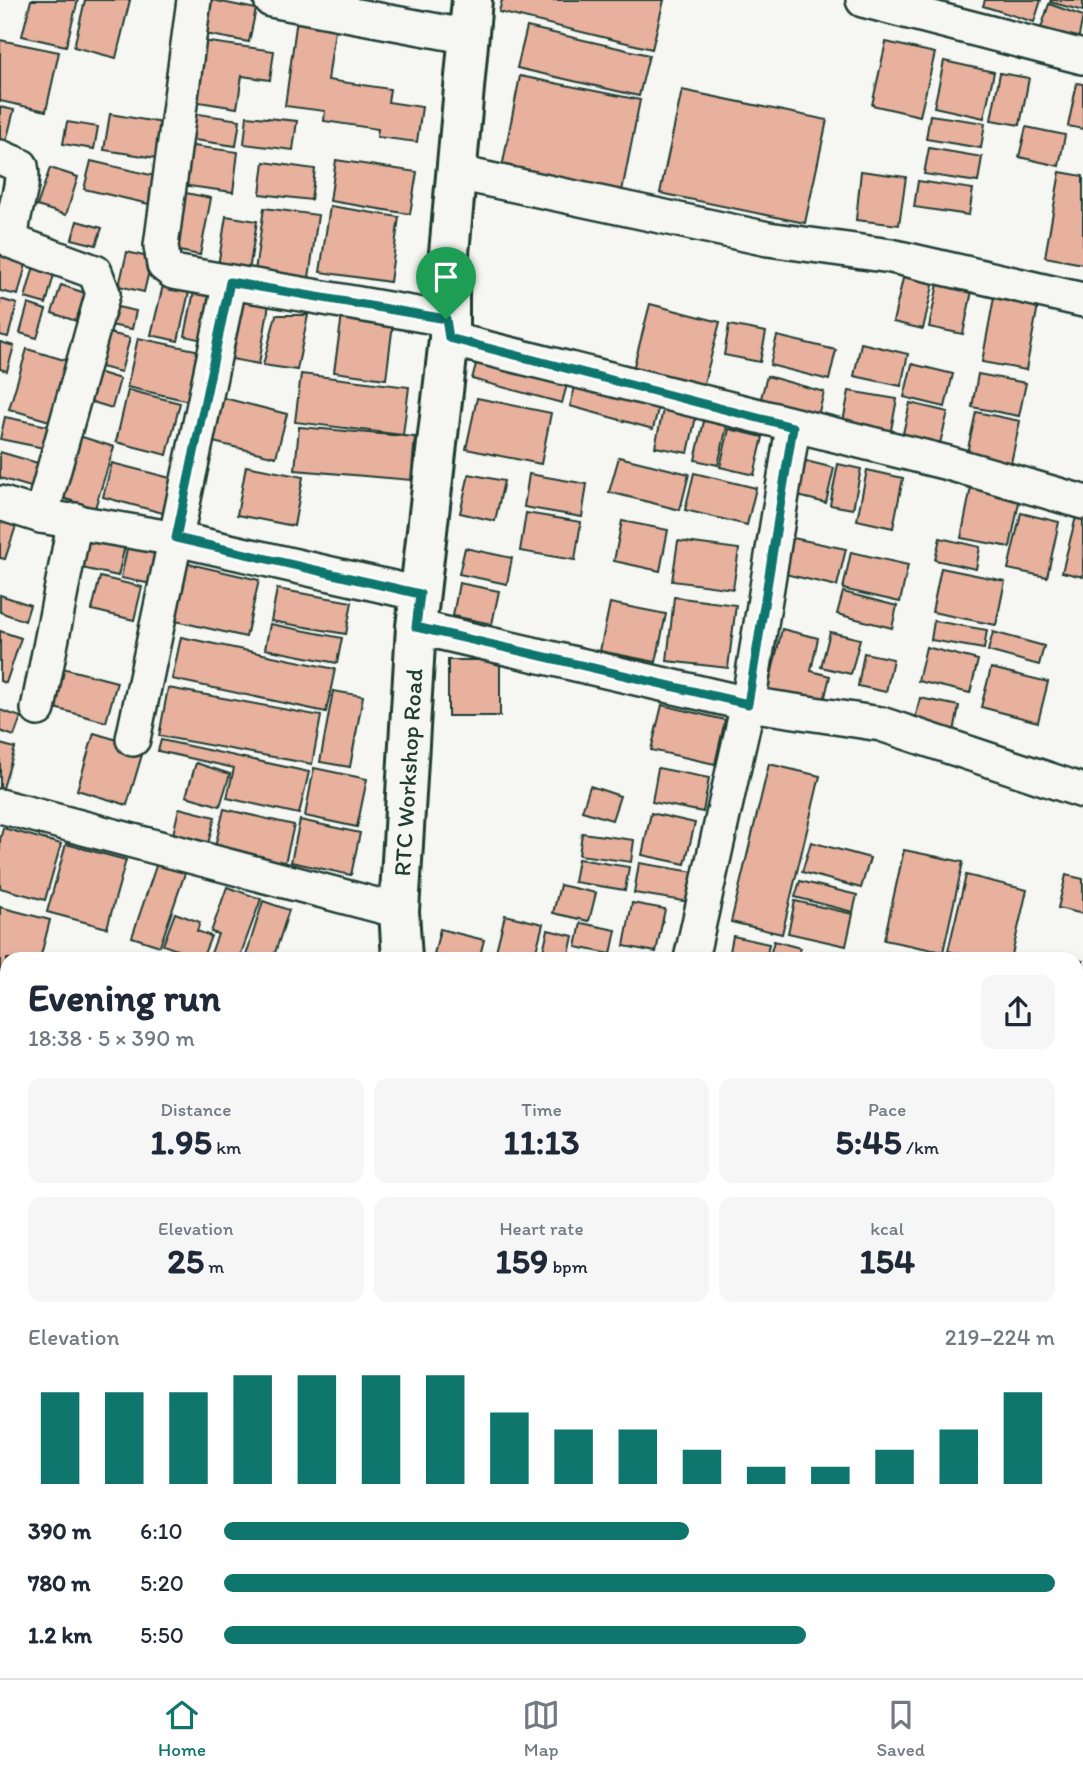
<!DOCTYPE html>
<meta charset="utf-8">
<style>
:root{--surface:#fff;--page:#f6f6f7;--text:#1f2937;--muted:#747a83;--line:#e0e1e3;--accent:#0f766e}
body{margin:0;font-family:Itim,sans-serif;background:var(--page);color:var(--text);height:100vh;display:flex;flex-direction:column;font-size:26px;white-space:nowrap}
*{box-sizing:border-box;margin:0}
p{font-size:23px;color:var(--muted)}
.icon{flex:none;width:38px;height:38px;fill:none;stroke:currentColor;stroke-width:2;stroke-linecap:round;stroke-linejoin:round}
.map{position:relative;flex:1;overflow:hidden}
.panel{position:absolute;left:0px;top:952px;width:1083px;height:726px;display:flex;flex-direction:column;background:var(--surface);border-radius:21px 21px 0 0;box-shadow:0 4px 10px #0003}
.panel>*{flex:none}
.pin{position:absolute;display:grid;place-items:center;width:60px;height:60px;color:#fff;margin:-72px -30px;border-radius:50% 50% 50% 0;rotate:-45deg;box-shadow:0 0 7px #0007}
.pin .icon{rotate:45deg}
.round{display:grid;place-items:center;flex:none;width:74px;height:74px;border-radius:14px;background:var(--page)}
.head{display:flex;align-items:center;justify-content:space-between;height:119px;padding:0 28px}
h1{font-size:38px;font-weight:800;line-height:52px}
.metrics{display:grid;grid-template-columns:repeat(3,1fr);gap:10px;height:119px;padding:7px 28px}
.metrics div{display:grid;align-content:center;border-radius:14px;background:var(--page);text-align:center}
.metrics b{font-size:35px;font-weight:800}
.metrics small{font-size:19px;font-weight:400}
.metrics p{font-size:19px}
.chart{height:196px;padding:14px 28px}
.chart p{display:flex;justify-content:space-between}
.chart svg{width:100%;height:126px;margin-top:7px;stroke:var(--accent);stroke-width:6}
ul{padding:0 28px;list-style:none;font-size:23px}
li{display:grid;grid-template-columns:112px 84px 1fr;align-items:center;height:52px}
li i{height:18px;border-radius:9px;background:var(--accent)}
.dock{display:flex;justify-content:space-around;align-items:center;height:98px;border-top:2px solid var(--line);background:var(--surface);font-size:19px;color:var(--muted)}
.dock a{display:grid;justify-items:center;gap:4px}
.dock .on{color:var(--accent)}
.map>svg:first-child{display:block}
.building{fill:#e8b19d;stroke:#1f3d34;stroke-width:2}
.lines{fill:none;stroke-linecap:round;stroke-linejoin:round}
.minor-casing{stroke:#1f3d34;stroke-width:38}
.tertiary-casing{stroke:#1f3d34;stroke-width:44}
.minor{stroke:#f6f6f2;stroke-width:33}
.tertiary{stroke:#f6f6f2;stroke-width:38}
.route-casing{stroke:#fff;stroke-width:14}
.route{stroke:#0f766e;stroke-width:9}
.labels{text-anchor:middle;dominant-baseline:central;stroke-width:6;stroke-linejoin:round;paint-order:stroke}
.street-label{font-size:24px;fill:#1f3d34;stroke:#f6f6f2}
</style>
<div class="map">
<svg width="1083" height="1678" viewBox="0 0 1083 1678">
<rect width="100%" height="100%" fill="#f6f6f2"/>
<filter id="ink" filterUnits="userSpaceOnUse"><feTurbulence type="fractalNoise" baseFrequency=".0143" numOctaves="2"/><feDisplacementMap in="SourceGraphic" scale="14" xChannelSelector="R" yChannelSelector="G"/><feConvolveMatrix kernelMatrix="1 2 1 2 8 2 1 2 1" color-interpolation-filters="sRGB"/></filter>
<g filter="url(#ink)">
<g class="building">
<polygon points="31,0 78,0 66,46 22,36"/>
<polygon points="85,0 130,0 116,58 74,47"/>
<polygon points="212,0 256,9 249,42 205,34"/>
<polygon points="502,0 664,0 652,49 499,12"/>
<polygon points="985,0 1041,0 1034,22 983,6"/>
<polygon points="1051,0 1083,0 1083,11 1050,2"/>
<polygon points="1049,4 1083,16 1078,41 1041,28"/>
<polygon points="298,11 337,16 328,80 390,89 388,102 422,107 417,142 377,137 378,129 324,121 325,111 285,106"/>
<polygon points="527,27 649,55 639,96 517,68"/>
<polygon points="0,40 59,52 46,111 0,101"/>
<polygon points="195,40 274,51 270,80 242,76 237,108 186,100"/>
<polygon points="886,42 935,53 920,116 872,105"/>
<polygon points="944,61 994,72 984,118 934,107"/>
<polygon points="1000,73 1029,78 1020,125 991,120"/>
<polygon points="520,76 640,100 620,201 500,178"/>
<polygon points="1077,83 1083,84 1083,129 1068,126"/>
<polygon points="682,90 827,120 805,223 660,193"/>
<polygon points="0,107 14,110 4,150 0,149"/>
<polygon points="191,113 240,120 236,146 187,139"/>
<polygon points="110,114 163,123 157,158 104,150"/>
<polygon points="930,115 985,123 981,148 926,139"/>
<polygon points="247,116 297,121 293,150 244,144"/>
<polygon points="67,122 98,127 94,149 63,144"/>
<polygon points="1026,127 1065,135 1059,166 1019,157"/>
<polygon points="186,145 238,152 233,192 181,185"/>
<polygon points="929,148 982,157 978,182 924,174"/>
<polygon points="336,160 417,172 410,214 330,201"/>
<polygon points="91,161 155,176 149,204 84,189"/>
<polygon points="264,162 315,169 311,200 260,194"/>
<polygon points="50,168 78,177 66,215 37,206"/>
<polygon points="861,171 906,177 899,225 856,220"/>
<polygon points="1060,172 1083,176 1083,264 1045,257"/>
<polygon points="918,181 973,189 969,215 914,207"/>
<polygon points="181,192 211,198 200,255 169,249"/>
<polygon points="330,206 399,217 390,282 320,272"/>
<polygon points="264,208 318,215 309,278 255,271"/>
<polygon points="226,216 257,221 249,271 218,266"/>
<polygon points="77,221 102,228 96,245 72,239"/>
<polygon points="0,250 28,257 18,295 0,291"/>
<polygon points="127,252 152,258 144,292 119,286"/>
<polygon points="34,266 55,271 46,304 25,298"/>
<polygon points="904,274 934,281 923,329 893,322"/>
<polygon points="165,277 191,283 178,341 151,335"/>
<polygon points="939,279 973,286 963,334 929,327"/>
<polygon points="196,281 224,286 212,342 185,336"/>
<polygon points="61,285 85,293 76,321 52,313"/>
<polygon points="995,292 1039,300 1026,370 982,362"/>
<polygon points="0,299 17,304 8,337 0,335"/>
<polygon points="236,299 269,304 259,364 226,358"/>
<polygon points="28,304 46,310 37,338 20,333"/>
<polygon points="650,304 720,322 701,395 631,377"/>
<polygon points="108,305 136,311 132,329 104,324"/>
<polygon points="276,315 308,315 297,370 263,365"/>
<polygon points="342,315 393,324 386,379 334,372"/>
<polygon points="729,325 766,332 760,362 724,355"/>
<polygon points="101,331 130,338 121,372 93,365"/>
<polygon points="777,336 836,350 829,380 770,365"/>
<polygon points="138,338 205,352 194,402 127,387"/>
<polygon points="0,342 14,346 7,371 0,369"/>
<polygon points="861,343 908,354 901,386 854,376"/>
<polygon points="27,349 71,362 53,422 9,409"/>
<polygon points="479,353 569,377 562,403 472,379"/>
<polygon points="912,364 953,374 945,407 904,397"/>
<polygon points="94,371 120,379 112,408 86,400"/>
<polygon points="301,374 409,387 403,435 295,422"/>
<polygon points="978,374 1026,383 1019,416 972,407"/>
<polygon points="767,376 824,392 816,424 758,409"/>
<polygon points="577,379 660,401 653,429 570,406"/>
<polygon points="128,390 180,403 167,455 116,442"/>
<polygon points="849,391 897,399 890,435 842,427"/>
<polygon points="220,397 287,414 276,457 209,441"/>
<polygon points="477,398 551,413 541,464 466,449"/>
<polygon points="910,403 948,412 938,451 901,442"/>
<polygon points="664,405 697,412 688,453 655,447"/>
<polygon points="976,412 1020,421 1011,463 967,453"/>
<polygon points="5,417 48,426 44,448 0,439"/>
<polygon points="704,421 727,426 718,465 695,460"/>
<polygon points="299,427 415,437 411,480 295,470"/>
<polygon points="729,429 763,437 754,475 720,467"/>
<polygon points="79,436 114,447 95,508 59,497"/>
<polygon points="0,452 41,464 34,488 0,478"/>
<polygon points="619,457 689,474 680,510 609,492"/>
<polygon points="802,460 834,468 826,503 794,495"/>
<polygon points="112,463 182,481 174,516 103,497"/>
<polygon points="838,464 861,469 853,509 830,505"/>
<polygon points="246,466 303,477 294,526 237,515"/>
<polygon points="867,470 903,478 893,528 857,520"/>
<polygon points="694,473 756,488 747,525 685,510"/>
<polygon points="469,474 504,481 495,521 460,513"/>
<polygon points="529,474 587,484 582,517 524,507"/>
<polygon points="971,487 1020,497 1010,547 961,538"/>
<polygon points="0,511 19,517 5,559 0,558"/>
<polygon points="526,513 581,522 575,560 520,551"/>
<polygon points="1021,513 1059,522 1047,577 1008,569"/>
<polygon points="1077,513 1083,514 1083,577 1062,572"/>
<polygon points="622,521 668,530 660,571 614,561"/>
<polygon points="90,530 127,537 118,576 82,568"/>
<polygon points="793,538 846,549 837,586 785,574"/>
<polygon points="940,538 980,547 976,569 935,560"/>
<polygon points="129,539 165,546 157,585 121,578"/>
<polygon points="678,541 739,549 733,589 672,581"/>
<polygon points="465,548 512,558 507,584 459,574"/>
<polygon points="851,552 908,565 900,602 843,589"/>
<polygon points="181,562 259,580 246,637 167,619"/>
<polygon points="941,568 1005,581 996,625 932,612"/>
<polygon points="100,577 142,587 134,620 92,610"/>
<polygon points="459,583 499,591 492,624 453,616"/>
<polygon points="277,589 352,602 346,634 271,621"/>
<polygon points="843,592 897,606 892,628 837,614"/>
<polygon points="0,595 30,605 25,621 0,612"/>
<polygon points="674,597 736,605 728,668 667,661"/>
<polygon points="610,603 666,614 656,662 600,651"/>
<polygon points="934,621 987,630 984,649 931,640"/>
<polygon points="270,624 342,638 337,663 265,649"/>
<polygon points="782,629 818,638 811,671 830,676 823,705 767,693"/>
<polygon points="0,631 21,638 6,683 0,681"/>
<polygon points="830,632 860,639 851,674 821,667"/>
<polygon points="993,632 1044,646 1039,665 988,651"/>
<polygon points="181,637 335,669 326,712 172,679"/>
<polygon points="926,647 978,660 970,693 918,681"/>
<polygon points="864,653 893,659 886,692 858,686"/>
<rect x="448" y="660" width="52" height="56"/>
<polygon points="62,668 117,682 106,722 51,707"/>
<polygon points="991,668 1048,682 1038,722 981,707"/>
<polygon points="168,688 321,716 312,764 159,736"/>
<polygon points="333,691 363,696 350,767 320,762"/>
<polygon points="920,698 959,706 952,742 912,733"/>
<polygon points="662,705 725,720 715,764 651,750"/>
<polygon points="0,710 21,717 14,736 0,731"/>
<polygon points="94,733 144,748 127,805 77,790"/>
<polygon points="161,740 309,772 299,814 227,798 234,768 158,751"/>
<polygon points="0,744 15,748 3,788 0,787"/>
<polygon points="196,763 230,774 220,806 186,796"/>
<polygon points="769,764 820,776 782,934 731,922"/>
<polygon points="314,768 367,779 357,827 305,816"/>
<polygon points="658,768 709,778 703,812 652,802"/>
<polygon points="590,786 620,796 612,820 582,811"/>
<polygon points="179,808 215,817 207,847 172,839"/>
<polygon points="224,809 294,825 284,867 214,851"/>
<polygon points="651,813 695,823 685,864 642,855"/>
<polygon points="300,820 360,833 351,875 291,862"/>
<polygon points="3,828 61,844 45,900 0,888 0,840"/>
<polygon points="582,833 634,840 631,862 579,855"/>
<polygon points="811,842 870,858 861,888 802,872"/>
<polygon points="66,844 126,860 107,928 47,912"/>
<polygon points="904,850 963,862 943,952 884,940"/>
<polygon points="578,859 629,867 625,890 574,882"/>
<polygon points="157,863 185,873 160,946 132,937"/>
<polygon points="639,863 694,872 690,902 634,893"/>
<polygon points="966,875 1027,890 1011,959 980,959 948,951"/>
<polygon points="1066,875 1083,879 1083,914 1058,908"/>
<polygon points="800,881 857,895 853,912 795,897"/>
<polygon points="560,885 596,893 589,921 553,913"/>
<polygon points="227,887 261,899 239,959 209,959 218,934 211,932"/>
<polygon points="263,901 289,910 273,959 245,959"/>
<polygon points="795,901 853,914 846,946 788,933"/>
<polygon points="632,903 665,909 656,952 624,946"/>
<polygon points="0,907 50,920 40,959 7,959 7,989 0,988"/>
<polygon points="175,913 200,922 197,931 211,936 202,959 163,945"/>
<polygon points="505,915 543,924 534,959 494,959"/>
<polygon points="581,923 616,930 611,954 576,947"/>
<polygon points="440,929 484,940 479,959 433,959"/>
<polygon points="548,930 573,936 568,959 541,959"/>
<polygon points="733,936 769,944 766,959 729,957"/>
<polygon points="774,941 800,948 797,959 769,959"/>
<polygon points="848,952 878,959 846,959"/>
<polygon points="888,953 916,959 887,959"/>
<polygon points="1076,960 1083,961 1083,1002 1076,1001"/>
<polygon points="1076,1007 1083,1008 1076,1042"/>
<polygon points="1083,1186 1083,1220 1076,1218"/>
<polygon points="1083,1244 1083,1274 1076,1272"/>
<polygon points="7,1291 7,1365 0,1363 0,1309"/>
<polygon points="1076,1298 1083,1300 1083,1355 1076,1353"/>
<polygon points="1076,1359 1083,1361 1083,1393 1076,1391"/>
<polygon points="7,1384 7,1433 0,1431 0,1404"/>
<polygon points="1076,1397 1083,1399 1083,1432 1076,1430"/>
<polygon points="1076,1435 1083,1437 1083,1478 1076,1476"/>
<polygon points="1076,1479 1083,1481 1083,1514 1076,1512"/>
<polygon points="0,1558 7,1561 7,1596 0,1617"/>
<polygon points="140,1671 258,1671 256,1678 138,1678"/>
<polygon points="572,1671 666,1671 665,1678 570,1678"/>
<polygon points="677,1671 732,1671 731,1678 676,1678"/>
<polygon points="833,1671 887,1671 885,1678 831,1678"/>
<polygon points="892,1672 919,1678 890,1678"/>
</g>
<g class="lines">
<defs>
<g id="minor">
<polyline points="194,0 161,246 164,265 173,272 446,319"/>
<polyline points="271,0 470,37"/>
<polyline points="863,0 1083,57"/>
<path d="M 0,157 L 21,166 C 26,191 8,216 13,242 L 95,272 L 103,293 L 41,516"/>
<polyline points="458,173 768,239 891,256 1083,300"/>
<polyline points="449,339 948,463 1083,502"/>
<polyline points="0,503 41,516 176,539 420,594"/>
<polyline points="416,627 748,704 881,724 1083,791"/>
<polyline points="38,709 75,520"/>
<polyline points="133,739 230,282"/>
<polyline points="0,806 399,911"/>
<polyline points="691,959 748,704 793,427"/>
<polyline points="0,1017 7,1019"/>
<polyline points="1076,1117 1083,1100"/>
<polyline points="0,1267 7,1269"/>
<polyline points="0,1461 7,1463"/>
<polyline points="0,1655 7,1658"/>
<polyline points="51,1671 73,1678"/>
<polyline points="548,1678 549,1671"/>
<polyline points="809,1678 810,1671"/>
<polyline points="946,1678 947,1671"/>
</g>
<g id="tertiary">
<path id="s1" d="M 402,959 L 399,911 L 416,627 L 449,339 L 449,253 L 472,0"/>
<polyline points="291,1678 292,1671"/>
</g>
</defs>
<use href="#minor" class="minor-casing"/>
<use href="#tertiary" class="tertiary-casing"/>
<use href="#minor" class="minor"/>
<use href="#tertiary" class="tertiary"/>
</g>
</g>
<g class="lines" filter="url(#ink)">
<defs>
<polygon id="route" points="230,282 446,319 449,338 793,427 748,704 416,627 420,594 176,538"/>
</defs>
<use href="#route" class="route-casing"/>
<use href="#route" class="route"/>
</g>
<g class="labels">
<g class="street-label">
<text stroke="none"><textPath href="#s1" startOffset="187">RTC Workshop Road</textPath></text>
</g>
</g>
</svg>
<div class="pin" style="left:446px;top:319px;background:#1e9e55"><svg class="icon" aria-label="arrive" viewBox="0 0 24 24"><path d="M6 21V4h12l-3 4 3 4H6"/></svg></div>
<section class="panel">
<div class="head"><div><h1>Evening run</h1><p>18:38 · 5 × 390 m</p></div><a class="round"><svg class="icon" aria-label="share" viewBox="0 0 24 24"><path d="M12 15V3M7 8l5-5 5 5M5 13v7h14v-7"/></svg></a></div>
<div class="metrics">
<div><p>Distance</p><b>1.95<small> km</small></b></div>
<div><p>Time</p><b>11:13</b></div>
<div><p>Pace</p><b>5:45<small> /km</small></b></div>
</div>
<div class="metrics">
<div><p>Elevation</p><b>25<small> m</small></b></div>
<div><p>Heart rate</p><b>159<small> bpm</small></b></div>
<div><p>kcal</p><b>154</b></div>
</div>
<div class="chart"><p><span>Elevation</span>219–224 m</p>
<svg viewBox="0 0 160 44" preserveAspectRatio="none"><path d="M5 44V12M15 44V12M25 44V12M35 44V6M45 44V6M55 44V6M65 44V6M75 44V19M85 44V25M95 44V25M105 44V32M115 44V38M125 44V38M135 44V32M145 44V25M155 44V12"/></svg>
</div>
<ul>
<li><b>390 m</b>6:10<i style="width:56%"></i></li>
<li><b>780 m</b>5:20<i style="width:100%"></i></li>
<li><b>1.2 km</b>5:50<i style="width:70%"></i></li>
</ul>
</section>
</div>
<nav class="dock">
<a class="on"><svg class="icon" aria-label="home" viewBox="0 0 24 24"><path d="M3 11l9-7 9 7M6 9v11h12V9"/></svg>Home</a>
<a><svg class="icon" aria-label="map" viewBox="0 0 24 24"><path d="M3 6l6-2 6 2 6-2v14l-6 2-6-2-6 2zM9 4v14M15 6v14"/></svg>Map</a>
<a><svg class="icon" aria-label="saved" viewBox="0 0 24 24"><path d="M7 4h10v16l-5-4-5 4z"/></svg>Saved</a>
</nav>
